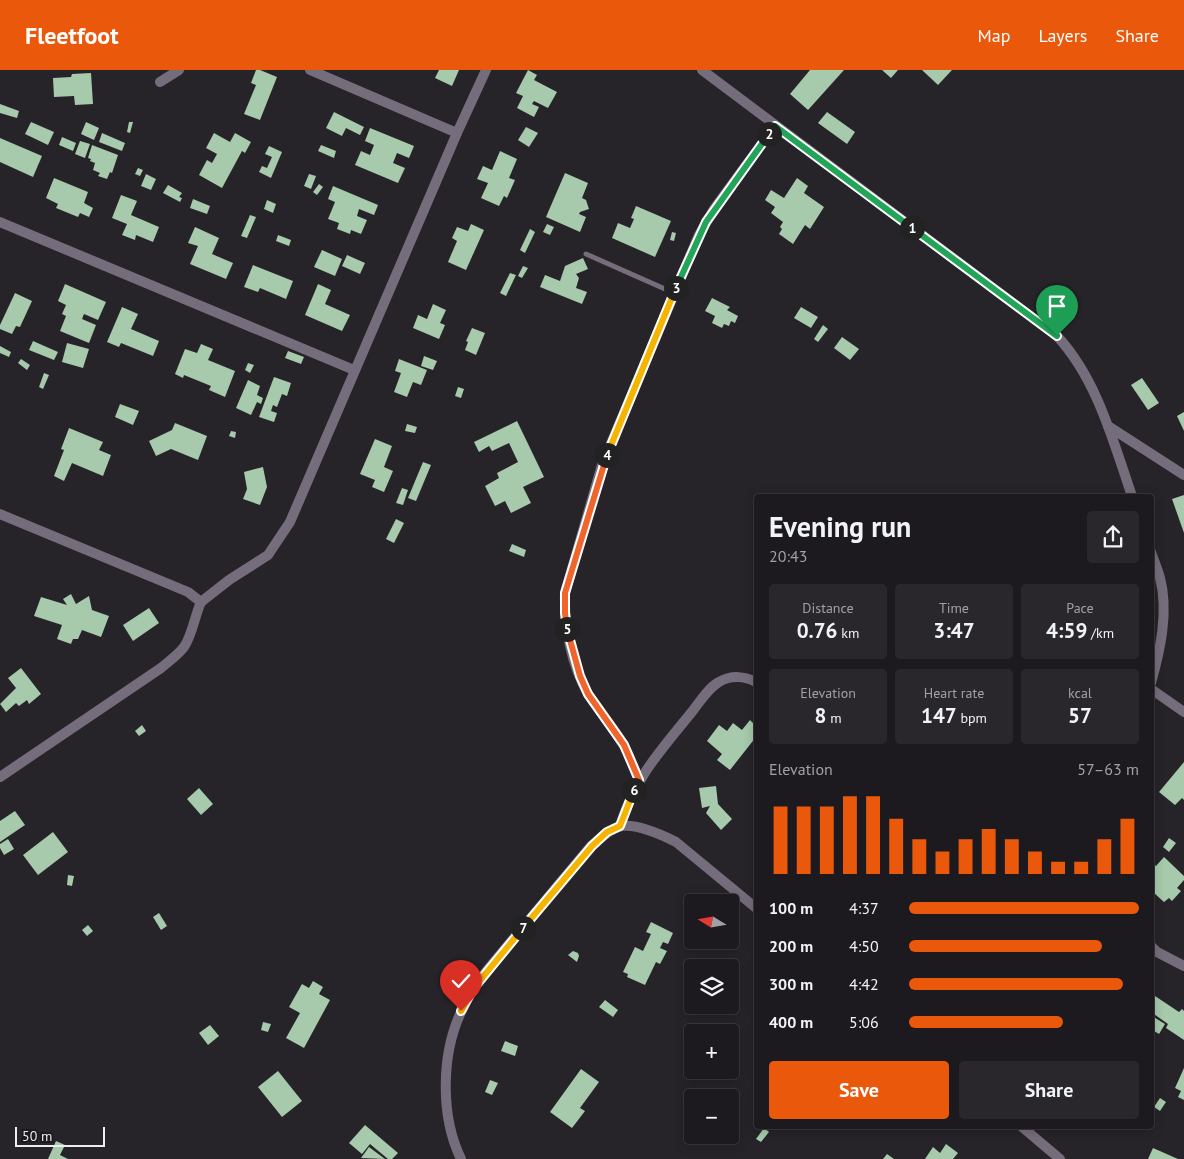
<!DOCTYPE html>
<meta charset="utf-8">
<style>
:root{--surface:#1c1a1f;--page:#29272c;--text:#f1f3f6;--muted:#a0a1a4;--line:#3a383d;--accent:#ea580c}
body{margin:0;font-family:"PT Sans",sans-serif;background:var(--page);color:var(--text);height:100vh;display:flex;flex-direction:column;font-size:19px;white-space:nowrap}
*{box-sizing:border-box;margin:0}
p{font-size:16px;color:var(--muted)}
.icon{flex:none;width:28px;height:28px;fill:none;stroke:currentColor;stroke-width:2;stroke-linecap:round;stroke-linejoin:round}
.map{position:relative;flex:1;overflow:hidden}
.sheet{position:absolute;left:754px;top:424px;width:400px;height:635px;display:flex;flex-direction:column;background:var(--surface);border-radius:5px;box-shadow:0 2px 12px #0003,0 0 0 1px var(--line)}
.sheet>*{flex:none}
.needle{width:32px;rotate:281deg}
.controls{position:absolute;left:684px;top:824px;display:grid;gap:10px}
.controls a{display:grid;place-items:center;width:55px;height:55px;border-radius:5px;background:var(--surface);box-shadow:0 2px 12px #0003,0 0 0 1px var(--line);font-size:25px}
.scale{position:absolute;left:15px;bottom:12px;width:90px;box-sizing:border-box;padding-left:5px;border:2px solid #eeecf0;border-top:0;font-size:14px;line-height:18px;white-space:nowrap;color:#eeecf0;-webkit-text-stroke:4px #1d1a1f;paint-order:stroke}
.pin{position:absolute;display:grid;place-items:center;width:42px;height:42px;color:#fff;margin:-51px -21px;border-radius:50% 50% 50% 0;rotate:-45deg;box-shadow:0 0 5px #0007}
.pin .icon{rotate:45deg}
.km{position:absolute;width:25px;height:25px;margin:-12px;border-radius:50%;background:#222;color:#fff;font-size:14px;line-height:25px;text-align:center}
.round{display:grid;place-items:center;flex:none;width:52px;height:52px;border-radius:5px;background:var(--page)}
.summary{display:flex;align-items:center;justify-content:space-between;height:85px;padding:0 15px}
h1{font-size:28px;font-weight:800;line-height:38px}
.metrics{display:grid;grid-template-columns:repeat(3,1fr);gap:8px;height:85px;padding:5px 15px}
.metrics div{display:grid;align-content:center;border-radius:5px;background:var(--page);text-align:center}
.metrics b{font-size:21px;font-weight:800}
.metrics small{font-size:14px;font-weight:400}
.metrics p{font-size:14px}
.chart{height:140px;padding:10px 15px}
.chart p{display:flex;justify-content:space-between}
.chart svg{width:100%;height:90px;margin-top:5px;stroke:var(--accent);stroke-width:6}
.button{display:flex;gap:10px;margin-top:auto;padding:10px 15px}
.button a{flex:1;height:58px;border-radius:5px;background:var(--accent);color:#fff;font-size:20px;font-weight:800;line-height:58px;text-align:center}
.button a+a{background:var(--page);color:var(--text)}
ul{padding:0 15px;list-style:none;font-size:16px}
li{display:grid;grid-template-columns:80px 60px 1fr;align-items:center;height:38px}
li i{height:12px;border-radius:6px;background:var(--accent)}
header{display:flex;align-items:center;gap:30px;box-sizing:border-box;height:70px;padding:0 25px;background:var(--accent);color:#fff}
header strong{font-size:24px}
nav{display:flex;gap:28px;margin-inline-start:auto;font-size:18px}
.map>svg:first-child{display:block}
.building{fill:#a6caab}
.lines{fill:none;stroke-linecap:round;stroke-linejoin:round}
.service{stroke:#766d7c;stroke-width:5}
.minor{stroke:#766d7c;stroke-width:10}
.split-1-casing{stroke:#fff;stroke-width:10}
.split-2-casing{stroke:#fff;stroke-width:10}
.split-3-casing{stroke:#fff;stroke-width:10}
.split-4-casing{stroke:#fff;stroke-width:10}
.split-5-casing{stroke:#fff;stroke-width:10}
.split-6-casing{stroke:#fff;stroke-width:10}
.split-7-casing{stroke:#fff;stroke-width:10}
.split-8-casing{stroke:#fff;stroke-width:10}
.split-1{stroke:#22a559;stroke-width:6}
.split-2{stroke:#22a559;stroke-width:6}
.split-3{stroke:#22a559;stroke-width:6}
.split-4{stroke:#f5b400;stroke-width:6}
.split-5{stroke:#f0652b;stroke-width:6}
.split-6{stroke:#f0652b;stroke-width:6}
.split-7{stroke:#f5b400;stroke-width:6}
.split-8{stroke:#f5b400;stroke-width:6}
</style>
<header>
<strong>Fleetfoot</strong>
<nav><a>Map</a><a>Layers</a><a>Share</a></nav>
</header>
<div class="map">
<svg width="1184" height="1089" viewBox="0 0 1184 1089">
<rect width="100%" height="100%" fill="#262329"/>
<g class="building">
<polygon points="256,0 260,0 277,7 260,50 244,44 256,15 251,13"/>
<polygon points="439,0 459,0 452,16 435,8"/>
<polygon points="528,0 537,5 534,10 557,22 548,38 534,31 532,34 539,37 534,47 517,38 523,26 516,23"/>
<polygon points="810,0 844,0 808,40 790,24"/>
<polygon points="882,0 898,0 891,8"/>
<polygon points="922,0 952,0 938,15"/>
<polygon points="91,3 93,34 75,35 74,26 54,27 53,8 71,7 72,4"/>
<polygon points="0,34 19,41 17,48 0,43"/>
<polygon points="334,42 364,57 360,65 346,58 342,66 326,58"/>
<polygon points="827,42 855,62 847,74 818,53"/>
<polygon points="31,52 54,62 48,75 25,64"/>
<polygon points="86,52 99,58 94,70 81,64"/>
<polygon points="129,52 133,52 130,63 127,62"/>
<polygon points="526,57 538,63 529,77 518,70"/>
<polygon points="370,58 414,76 409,88 397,83 393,93 405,98 398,113 355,95 361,81 370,85 374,75 365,71"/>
<polygon points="102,63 125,73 122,81 99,72"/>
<polygon points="214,63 230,72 235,63 251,72 245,83 242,81 222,118 199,105 207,90 212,93 217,84 206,78"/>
<polygon points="62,67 76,73 73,81 59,75"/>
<polygon points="0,68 42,86 33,107 0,92"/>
<polygon points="80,71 90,74 85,88 75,84"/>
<polygon points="92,75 118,85 112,103 110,102 107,109 98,106 100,103 93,100 95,93 90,91 91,89 88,88"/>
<polygon points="321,75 336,81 334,88 318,81"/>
<polygon points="269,76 282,82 271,108 259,102 262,96 267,98 272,87 265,84"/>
<polygon points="500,81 517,89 509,108 515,110 507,128 504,126 499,136 481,128 488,113 477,109 483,96 492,100"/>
<polygon points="138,98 143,100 140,106 135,104"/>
<polygon points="565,103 588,113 582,128 586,130 589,139 580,142 579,144 586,147 580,162 546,147"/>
<polygon points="146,104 156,109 151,120 141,116"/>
<polygon points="309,104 316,106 311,119 304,116"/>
<polygon points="54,108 88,122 84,133 93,138 89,147 80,143 78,147 56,138 58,134 46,128"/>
<polygon points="797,108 808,116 804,123 824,137 810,159 805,155 793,174 779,164 782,159 780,157 783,152 771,143 775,137 765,130 771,120 784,128"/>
<polygon points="319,114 323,117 317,125 313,122"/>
<polygon points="168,115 182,123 179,127 182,128 180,132 163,123"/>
<polygon points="333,116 378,135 374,145 359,139 357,146 367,150 361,164 351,160 350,164 337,159 339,153 328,149 335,132 328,129"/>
<polygon points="121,125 137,131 131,145 159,157 153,172 136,165 135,170 122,165 127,154 112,148"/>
<polygon points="193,129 210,136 207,144 190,138"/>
<polygon points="267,130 276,134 273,143 264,139"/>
<polygon points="636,136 671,151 655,187 612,168 618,153 630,158 634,149 631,148"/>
<polygon points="250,145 256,147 247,168 241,166"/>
<polygon points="471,154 484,160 466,200 448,192 457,171 452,168 457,157 468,161"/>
<polygon points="547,154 554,157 550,165 543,162"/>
<polygon points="195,157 219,168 212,184 233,193 226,209 190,194 198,176 188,173"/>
<polygon points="530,159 535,162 525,183 520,180"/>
<polygon points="672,162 676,163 674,171 670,170"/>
<polygon points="278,165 291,170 289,176 276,171"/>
<polygon points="322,180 342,189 335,206 314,197"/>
<polygon points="347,185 365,193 360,204 342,196"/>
<polygon points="583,188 588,199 576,204 579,208 576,218 587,222 582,234 540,217 545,205 560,211 565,196"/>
<polygon points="253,195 293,211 286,229 260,218 258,222 244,217"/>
<polygon points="523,196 528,198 522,208 518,206"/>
<polygon points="510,203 516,205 506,226 500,223"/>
<polygon points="65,214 106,232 98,250 84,244 82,249 96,255 89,273 60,261 66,246 62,244 66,235 58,231"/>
<polygon points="318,214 331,220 325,234 350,245 342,261 305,245"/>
<polygon points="15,223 32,231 20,257 16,256 12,264 0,259 0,255"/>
<polygon points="712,228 730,237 727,240 738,246 735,253 731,251 729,256 724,254 722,258 712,253 715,246 705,241"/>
<polygon points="433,234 446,240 440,253 445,255 439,269 413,258 418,245 427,249"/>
<polygon points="122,237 138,244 131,259 159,271 153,286 121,273 119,277 107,272"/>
<polygon points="801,237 818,247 811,258 794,248"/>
<polygon points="823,255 828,259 818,272 814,269"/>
<polygon points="472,258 485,263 476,285 465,280 468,272 466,271"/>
<polygon points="842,267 859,279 850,290 834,278"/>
<polygon points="33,271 58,282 54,290 29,280"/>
<polygon points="67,273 89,279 83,298 62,292"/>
<polygon points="201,274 213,279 208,290 235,301 225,327 209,320 211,316 184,305 183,308 175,304 185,279 197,283"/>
<polygon points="0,276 11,282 9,287 0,283"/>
<polygon points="288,281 304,287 301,294 285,288"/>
<polygon points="424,286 437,291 433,300 421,296"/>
<polygon points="21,289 30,295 27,300 18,293"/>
<polygon points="399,289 427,300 421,315 413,312 407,327 394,322 401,303 395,301"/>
<polygon points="248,293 254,295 250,303 245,300"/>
<polygon points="44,303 49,305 43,319 39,317"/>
<polygon points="274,307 291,313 287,326 282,324 277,337 273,335 271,341 277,343 274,352 259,347"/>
<polygon points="1142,308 1159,333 1148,340 1131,315"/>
<polygon points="248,310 260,316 257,325 263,328 261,334 257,332 251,345 236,338"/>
<polygon points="458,317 464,319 461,328 455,326"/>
<polygon points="120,334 139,341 133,355 115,347"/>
<polygon points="1184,342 1184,361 1177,346"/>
<polygon points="517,351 544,407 523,417 531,433 511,443 505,431 495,436 485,416 499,408 497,403 518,392 509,373 492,381 489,376 479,382 474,372"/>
<polygon points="175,353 207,366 198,390 171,379 156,386 149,371 172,360"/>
<polygon points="407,354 417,357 415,363 405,361"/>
<polygon points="69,358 103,372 99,380 111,385 103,406 72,393 64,411 54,406 64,380 61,379"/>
<polygon points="231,361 236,362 235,368 229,366"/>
<polygon points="375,369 392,376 384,397 393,401 384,422 372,417 375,410 360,404"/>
<polygon points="423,392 431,395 416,431 408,428"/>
<polygon points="263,397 267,417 260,435 243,429 247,419 244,402"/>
<polygon points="402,418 408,420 403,435 396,433"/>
<polygon points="1184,425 1184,463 1172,429"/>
<polygon points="396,449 404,453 394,473 386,469"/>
<polygon points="512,474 526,480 524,487 509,481"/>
<polygon points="71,524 76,534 89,526 92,540 109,546 101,567 82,560 78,569 73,569 71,574 57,569 62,555 34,546 41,527 67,535 63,529"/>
<polygon points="149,538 159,553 133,571 123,555"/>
<polygon points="21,598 41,624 29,634 27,630 19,636 16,633 6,642 0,634 16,618 8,608"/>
<polygon points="750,650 756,656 756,667 730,700 717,690 722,684 707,671 719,655 727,661 733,653 742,660"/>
<polygon points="142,655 146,661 139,666 135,661"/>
<polygon points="1184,692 1184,730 1182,728 1175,735 1159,722"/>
<polygon points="716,716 718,734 732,749 721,760 706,743 710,736 702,738 699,718"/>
<polygon points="199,718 213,734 201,745 187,729"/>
<polygon points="15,741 25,755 0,772 0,751"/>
<polygon points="53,762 68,782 38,805 23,785"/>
<polygon points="1169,768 1176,773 1169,782 1163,777"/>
<polygon points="8,769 14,779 4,785 0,778 0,774"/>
<polygon points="1164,787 1184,806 1184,810 1177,818 1181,821 1172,831 1169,828 1164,832 1154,823 1151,826 1151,797 1153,794 1156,796"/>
<polygon points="68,805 74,806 72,816 67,815"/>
<polygon points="159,843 167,856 161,860 153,847"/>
<polygon points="651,852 673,863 668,874 663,872 660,878 667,881 660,894 656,892 645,915 627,907 628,904 623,902 635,877 643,881 651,864 646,862"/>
<polygon points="88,855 93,861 87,866 82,860"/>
<polygon points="573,881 578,883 579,886 577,892 568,885"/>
<polygon points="313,911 323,917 319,924 330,930 304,978 286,968 300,943 289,937 302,914 309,918"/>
<polygon points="1155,926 1179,942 1182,939 1184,941 1184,970 1166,958 1168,954 1151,942 1151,932"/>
<polygon points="605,930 618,940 613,947 599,937"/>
<polygon points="1152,946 1165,954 1159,964 1151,959"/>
<polygon points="263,952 271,954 268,962 261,960"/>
<polygon points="210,955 219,966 208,975 199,963"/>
<polygon points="505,971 518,976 515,986 501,981"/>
<polygon points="1184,998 1184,1030 1178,1027 1181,1021 1175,1018"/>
<polygon points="581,999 599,1012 580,1038 585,1041 572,1058 550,1042"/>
<polygon points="278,1001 302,1031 282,1047 258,1017"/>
<polygon points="490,1010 498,1013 492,1025 485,1022"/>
<polygon points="1160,1028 1166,1032 1160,1041 1154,1037"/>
<polygon points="365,1055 398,1083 392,1089 388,1089 370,1074 362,1084 349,1073"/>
<polygon points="764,1058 769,1062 761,1072 756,1069"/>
<polygon points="56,1071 65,1075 60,1085 68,1089 48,1089"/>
<polygon points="946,1074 958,1083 953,1089 925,1089 933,1077 940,1083"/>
<polygon points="369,1077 385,1089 361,1088"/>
<polygon points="1153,1078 1178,1089 1148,1089"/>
<polygon points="887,1084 894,1089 883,1089"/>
</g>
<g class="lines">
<polyline class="service" points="586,184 674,223"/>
<g class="minor">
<polyline points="310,0 457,63"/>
<path d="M 702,0 L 1057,266 C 1097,309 1113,371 1132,426"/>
<polyline points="160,12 179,0"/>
<polyline points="0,152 354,300"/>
<polyline points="1108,356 1184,405"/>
<path d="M 0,444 L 188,522 L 201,532 C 195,545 192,566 184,577 C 178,585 169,591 161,598 L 0,707"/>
<path d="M 1151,482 C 1154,491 1158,500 1160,508 C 1169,542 1160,581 1151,613"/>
<polyline points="201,532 229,510 268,485 290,452 457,63 486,0"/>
<polyline points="1151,619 1184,642"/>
<path d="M 639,710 C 634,698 630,686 623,674 C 613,657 599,641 588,624 C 571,594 564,556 565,523 L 602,395 L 699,165 L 714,139 L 775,56"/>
<path d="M 620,756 C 635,708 660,681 691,643 C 699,633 708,618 719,612 C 731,605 745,606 756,612"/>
<polyline points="1151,876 1157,882 1184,896"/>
<polyline points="1021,1056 1060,1089"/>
<path d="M 461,1089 C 440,1046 441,983 462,940 C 469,924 478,911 489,898 L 591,776 C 600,769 607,761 618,757 C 633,752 662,765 676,772 L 756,838"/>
</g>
</g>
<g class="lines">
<defs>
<polyline id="split-1" points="912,158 1057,266"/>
<polyline id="split-2" points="769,64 775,56 912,158"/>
<polyline id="split-3" points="676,218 706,152 769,64"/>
<polyline id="split-4" points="607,385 676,218"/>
<polyline id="split-5" points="567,559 565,543 565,523 607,385"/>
<polyline id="split-6" points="567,559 580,606 588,624 624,675 639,710 634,720"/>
<polyline id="split-7" points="523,858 592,776 607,762 620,756 634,720"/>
<polyline id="split-8" points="461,941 473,919 523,858"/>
</defs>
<use href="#split-1" class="split-1-casing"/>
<use href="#split-2" class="split-2-casing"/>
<use href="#split-3" class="split-3-casing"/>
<use href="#split-4" class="split-4-casing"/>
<use href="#split-5" class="split-5-casing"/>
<use href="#split-6" class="split-6-casing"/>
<use href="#split-7" class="split-7-casing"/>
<use href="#split-8" class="split-8-casing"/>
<use href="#split-1" class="split-1"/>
<use href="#split-2" class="split-2"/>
<use href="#split-3" class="split-3"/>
<use href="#split-4" class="split-4"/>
<use href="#split-5" class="split-5"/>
<use href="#split-6" class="split-6"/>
<use href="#split-7" class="split-7"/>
<use href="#split-8" class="split-8"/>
</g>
</svg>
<div class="controls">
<a><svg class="needle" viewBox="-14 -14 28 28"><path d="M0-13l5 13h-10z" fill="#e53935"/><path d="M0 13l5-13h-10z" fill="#a0a1a4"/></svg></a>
<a><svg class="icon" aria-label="layers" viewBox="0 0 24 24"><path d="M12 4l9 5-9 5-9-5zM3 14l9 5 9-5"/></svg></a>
<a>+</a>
<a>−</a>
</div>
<div class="scale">50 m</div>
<div class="pin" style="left:1057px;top:266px;background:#1e9e55"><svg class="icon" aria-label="arrive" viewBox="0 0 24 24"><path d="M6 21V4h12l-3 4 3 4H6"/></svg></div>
<div class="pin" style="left:461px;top:941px;background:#d93025"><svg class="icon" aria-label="check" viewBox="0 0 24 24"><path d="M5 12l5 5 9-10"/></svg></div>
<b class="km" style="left:912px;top:158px">1</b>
<b class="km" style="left:769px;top:64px">2</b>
<b class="km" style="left:676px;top:218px">3</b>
<b class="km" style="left:607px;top:385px">4</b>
<b class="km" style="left:567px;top:559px">5</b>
<b class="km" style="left:634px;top:720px">6</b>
<b class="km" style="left:523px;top:858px">7</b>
<section class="sheet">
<div class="summary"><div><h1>Evening run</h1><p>20:43</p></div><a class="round"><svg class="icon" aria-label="share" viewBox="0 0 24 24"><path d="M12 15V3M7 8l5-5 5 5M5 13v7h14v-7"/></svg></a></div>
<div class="metrics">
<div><p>Distance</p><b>0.76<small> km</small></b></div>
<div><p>Time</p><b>3:47</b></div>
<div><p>Pace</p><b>4:59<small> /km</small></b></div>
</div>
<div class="metrics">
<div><p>Elevation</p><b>8<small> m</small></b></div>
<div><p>Heart rate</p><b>147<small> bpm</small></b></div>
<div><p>kcal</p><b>57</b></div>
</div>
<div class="chart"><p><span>Elevation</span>57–63 m</p>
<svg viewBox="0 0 160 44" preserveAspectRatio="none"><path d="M5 44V11M15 44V11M25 44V11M35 44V6M45 44V6M55 44V17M65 44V27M75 44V33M85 44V27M95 44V22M105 44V27M115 44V33M125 44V38M135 44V38M145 44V27M155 44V17"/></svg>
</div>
<ul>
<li><b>100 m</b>4:37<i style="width:100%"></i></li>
<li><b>200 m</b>4:50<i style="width:84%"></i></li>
<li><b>300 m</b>4:42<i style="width:93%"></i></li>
<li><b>400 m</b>5:06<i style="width:67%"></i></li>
</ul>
<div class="button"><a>Save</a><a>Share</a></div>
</section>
</div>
